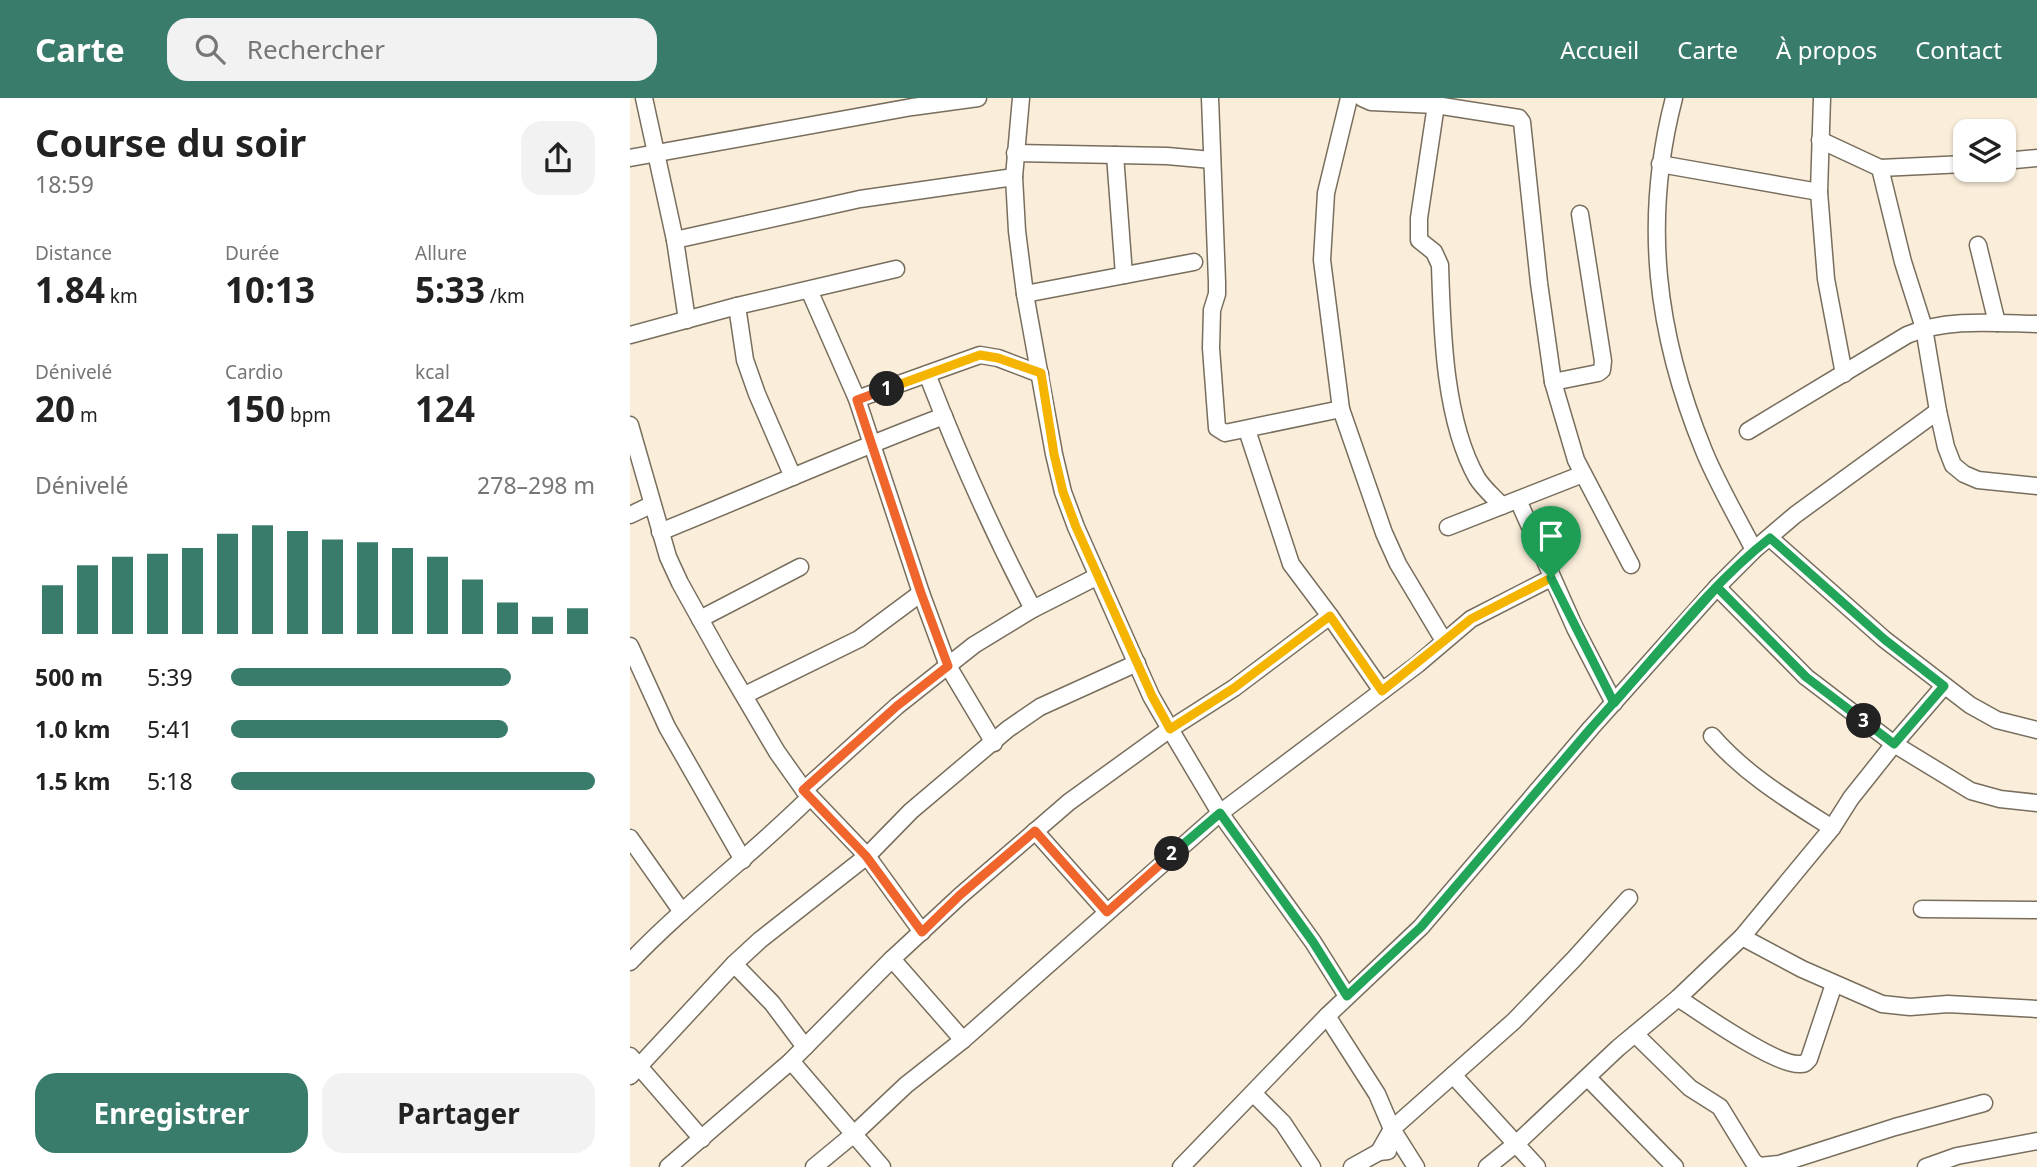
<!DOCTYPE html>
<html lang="fr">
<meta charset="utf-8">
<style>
:root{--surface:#fff;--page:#f2f2f2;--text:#222;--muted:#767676;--accent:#3a7c6c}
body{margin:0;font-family:"Noto Sans",sans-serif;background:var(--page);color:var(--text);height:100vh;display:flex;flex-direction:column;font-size:26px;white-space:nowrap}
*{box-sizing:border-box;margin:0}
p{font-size:23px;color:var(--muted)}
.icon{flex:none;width:38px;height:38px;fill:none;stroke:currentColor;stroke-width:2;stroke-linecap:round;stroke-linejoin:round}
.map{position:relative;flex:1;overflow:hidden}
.sheet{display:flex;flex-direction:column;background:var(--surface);width:630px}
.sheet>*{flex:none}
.controls{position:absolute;left:1323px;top:21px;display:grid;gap:14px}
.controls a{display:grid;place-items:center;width:63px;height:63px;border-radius:14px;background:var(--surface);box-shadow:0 2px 5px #0004;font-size:35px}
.pin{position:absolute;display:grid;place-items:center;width:60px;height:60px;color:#fff;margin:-72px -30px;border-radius:50% 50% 50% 0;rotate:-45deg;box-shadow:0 0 7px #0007}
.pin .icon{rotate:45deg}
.km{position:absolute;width:35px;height:35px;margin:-18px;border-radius:50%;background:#222;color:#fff;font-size:19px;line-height:35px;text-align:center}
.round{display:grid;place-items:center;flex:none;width:74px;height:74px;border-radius:21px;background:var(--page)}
.overview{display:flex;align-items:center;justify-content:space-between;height:119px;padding:0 35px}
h1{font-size:38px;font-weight:700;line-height:52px}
.figures{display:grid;grid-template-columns:repeat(3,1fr);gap:10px;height:119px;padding:7px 35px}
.figures div{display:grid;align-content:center}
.figures b{font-size:35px;font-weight:700}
.figures small{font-size:19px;font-weight:400}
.figures p{font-size:19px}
.chart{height:196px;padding:14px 35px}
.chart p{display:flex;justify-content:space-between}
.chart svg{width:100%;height:126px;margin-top:7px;stroke:var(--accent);stroke-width:6}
.cta{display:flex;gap:14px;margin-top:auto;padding:14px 35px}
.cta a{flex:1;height:80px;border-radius:21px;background:var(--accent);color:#fff;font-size:28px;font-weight:700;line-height:80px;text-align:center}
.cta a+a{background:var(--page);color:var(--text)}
ul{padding:0 35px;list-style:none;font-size:23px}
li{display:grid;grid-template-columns:112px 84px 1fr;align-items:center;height:52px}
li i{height:18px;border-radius:9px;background:var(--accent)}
header{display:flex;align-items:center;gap:42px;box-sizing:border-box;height:98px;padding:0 35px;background:var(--accent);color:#fff}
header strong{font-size:33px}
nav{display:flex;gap:38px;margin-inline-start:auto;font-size:24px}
.search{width:490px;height:63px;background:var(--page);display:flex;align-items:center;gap:18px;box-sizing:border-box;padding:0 24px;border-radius:21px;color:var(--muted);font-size:26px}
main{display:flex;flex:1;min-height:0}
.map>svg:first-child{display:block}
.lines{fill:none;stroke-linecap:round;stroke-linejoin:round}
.minor-casing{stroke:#786e5d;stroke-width:19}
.minor{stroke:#fff;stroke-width:16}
.split-1-casing{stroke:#fff;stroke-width:14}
.split-2-casing{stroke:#fff;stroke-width:14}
.split-3-casing{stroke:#fff;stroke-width:14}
.split-4-casing{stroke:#fff;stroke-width:14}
.split-1{stroke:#f5b400;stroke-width:9}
.split-2{stroke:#f0652b;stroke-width:9}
.split-3{stroke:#22a559;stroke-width:9}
.split-4{stroke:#22a559;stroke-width:9}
</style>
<header>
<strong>Carte</strong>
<div class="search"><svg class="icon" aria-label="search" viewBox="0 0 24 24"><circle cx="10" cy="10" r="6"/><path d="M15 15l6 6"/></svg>Rechercher</div>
<nav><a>Accueil</a><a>Carte</a><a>À propos</a><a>Contact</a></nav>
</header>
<main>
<section class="sheet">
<div class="overview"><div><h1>Course du soir</h1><p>18:59</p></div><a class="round"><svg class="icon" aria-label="share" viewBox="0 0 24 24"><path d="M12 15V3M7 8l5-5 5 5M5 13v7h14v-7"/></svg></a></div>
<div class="figures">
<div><p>Distance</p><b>1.84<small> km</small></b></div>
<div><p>Durée</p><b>10:13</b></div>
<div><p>Allure</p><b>5:33<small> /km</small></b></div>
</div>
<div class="figures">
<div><p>Dénivelé</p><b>20<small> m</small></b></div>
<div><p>Cardio</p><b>150<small> bpm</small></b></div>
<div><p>kcal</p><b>124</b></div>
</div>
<div class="chart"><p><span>Dénivelé</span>278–298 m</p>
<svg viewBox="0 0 160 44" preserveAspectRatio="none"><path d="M5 44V27M15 44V20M25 44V17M35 44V16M45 44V14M55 44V9M65 44V6M75 44V8M85 44V11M95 44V12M105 44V14M115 44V17M125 44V25M135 44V33M145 44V38M155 44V35"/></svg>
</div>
<ul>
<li><b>500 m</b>5:39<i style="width:77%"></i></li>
<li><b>1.0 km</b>5:41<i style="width:76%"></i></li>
<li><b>1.5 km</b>5:18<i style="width:100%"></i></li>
</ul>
<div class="cta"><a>Enregistrer</a><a>Partager</a></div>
</section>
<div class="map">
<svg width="1407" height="1069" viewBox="0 0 1407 1069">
<rect width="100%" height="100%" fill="#faeeda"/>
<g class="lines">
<defs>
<g id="minor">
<polyline points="14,0 45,142 57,222"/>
<polyline points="391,0 384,79 387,133 395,196 424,356 433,394 446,429 521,598 540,631 590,715 683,844 717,898"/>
<polyline points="580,0 587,184 587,196 582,212 581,250 587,330 595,335 711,311"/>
<polyline points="719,0 696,95 692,162 711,311 754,435 768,466 814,543"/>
<polyline points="732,0 741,4 806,7 889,20 892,24 909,185 923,284 946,362 1001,467"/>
<path d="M 1044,0 C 1012,123 1026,236 1074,353 C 1088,387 1107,419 1124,452"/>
<polyline points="1192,0 1189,94 1196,181 1214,276"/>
<path d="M 806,7 L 789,120 L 789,142 L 804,154 L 810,167 C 812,232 814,322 847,380 C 853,390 864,399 872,408"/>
<polyline points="1190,42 1250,70 1335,66"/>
<polyline points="385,55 537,58 582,62"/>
<polyline points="485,57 494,177"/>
<polyline points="0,60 282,9 348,0"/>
<polyline points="1374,63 1407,60"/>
<polyline points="1030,66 1189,94"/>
<polyline points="1250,70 1273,164 1294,230 1308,313 1316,349 1323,367 1334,376 1348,382 1407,388"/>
<polyline points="45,142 230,101 384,79"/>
<polyline points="1348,147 1367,225"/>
<polyline points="179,192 227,301 291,495 318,568 364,645"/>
<polyline points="395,196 564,164"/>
<polyline points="107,208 115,262 127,296 163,379"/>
<polyline points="0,237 107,208 266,171"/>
<path d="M 297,276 C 328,356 363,435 403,511"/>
<polyline points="923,284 968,275 972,272 973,263 950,116"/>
<polyline points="227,301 350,257 368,260 410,276"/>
<polyline points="0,327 38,459 50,485 94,564 147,654 174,692 237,758 292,834"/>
<polyline points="617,332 661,466 700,518 752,593"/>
<path d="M 1118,333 L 1277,237 C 1316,220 1365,225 1407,226"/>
<polyline points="888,402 945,530 984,605"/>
<polyline points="0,417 21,407"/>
<polyline points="818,429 953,376"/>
<path d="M 30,434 C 124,396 218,354 314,318"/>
<polyline points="1140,440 1254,541 1340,607 1367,622 1407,632"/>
<polyline points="1087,489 1176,579 1264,646 1341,693 1370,701 1407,705"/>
<polyline points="70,521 170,469"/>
<polyline points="0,548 37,629 113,762"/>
<polyline points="115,597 229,541 291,495"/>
<path d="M 1082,638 C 1116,677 1158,702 1202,730"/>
<polyline points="174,692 267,608 344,547 403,511 468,478"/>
<polyline points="405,733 477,814"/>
<polyline points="0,740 52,814"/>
<polyline points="1292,811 1407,812"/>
<polyline points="1112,839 1172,871 1252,906 1280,909 1318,906 1407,911"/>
<polyline points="262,861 333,942"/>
<path d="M 0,864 C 56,805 122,757 180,699"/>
<polyline points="104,866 142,905 175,949"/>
<path d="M 1048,900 C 1071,915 1146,968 1170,966 C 1176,966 1175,965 1179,961 L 1204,886"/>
<polyline points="697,918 747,996 762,1031 786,1069"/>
<polyline points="1005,936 1060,990 1090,1009 1123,1063 1129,1068 1149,1066 1265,1029 1354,1005"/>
<polyline points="0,958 72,1041"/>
<polyline points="161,963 252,1069"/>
<polyline points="823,977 907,1069"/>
<polyline points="0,978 104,866 130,842 237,758 281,713 378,631 410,609 507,565"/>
<polyline points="958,980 1045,1069"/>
<polyline points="623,995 653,1025 682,1069"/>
<polyline points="749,1054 762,1031 884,923 944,861 999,800"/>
<polyline points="38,1069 161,963 262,861 330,798 439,704 540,631 604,590 700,518"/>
<polyline points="184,1069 224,1036 276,987 333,942 590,715 788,566 841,521 921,480"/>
<polyline points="551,1069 697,918 791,829 961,630 1087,489 1124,452 1165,417 1308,313"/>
<polyline points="722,1069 749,1054 758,1053"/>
<polyline points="857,1069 887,1045 988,950 1048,900 1112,839 1202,730 1221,700 1264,646 1314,588"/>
<polyline points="1296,1069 1327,1058 1407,1043"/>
</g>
</defs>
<use href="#minor" class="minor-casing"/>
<use href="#minor" class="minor"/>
</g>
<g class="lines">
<defs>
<polyline id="split-1" points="257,291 350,257 368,260 411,275 424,356 433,394 446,429 522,598 540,631 604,590 700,518 752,593 841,521 921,480"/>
<polyline id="split-2" points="257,291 227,302 291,495 318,568 267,608 173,692 236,758 292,834 330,797 405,733 477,814 542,756"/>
<polyline id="split-3" points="542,756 590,715 683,844 717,898 791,829 961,630 1087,489 1176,579 1234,623"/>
<path id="split-4" d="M 921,480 L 984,605 C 1033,550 1082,485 1140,440 L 1254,541 L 1314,588 L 1264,646 L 1234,623"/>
</defs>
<use href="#split-1" class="split-1-casing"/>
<use href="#split-2" class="split-2-casing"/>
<use href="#split-3" class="split-3-casing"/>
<use href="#split-4" class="split-4-casing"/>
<use href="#split-1" class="split-1"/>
<use href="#split-2" class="split-2"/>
<use href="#split-3" class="split-3"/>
<use href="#split-4" class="split-4"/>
</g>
</svg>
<div class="controls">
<a><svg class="icon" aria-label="layers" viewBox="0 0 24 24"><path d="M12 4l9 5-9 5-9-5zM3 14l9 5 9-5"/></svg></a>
</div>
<div class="pin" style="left:921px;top:480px;background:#1e9e55"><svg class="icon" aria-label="arrive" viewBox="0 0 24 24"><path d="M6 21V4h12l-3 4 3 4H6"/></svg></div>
<b class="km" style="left:257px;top:291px">1</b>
<b class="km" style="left:542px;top:756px">2</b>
<b class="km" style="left:1234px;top:623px">3</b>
</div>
</main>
